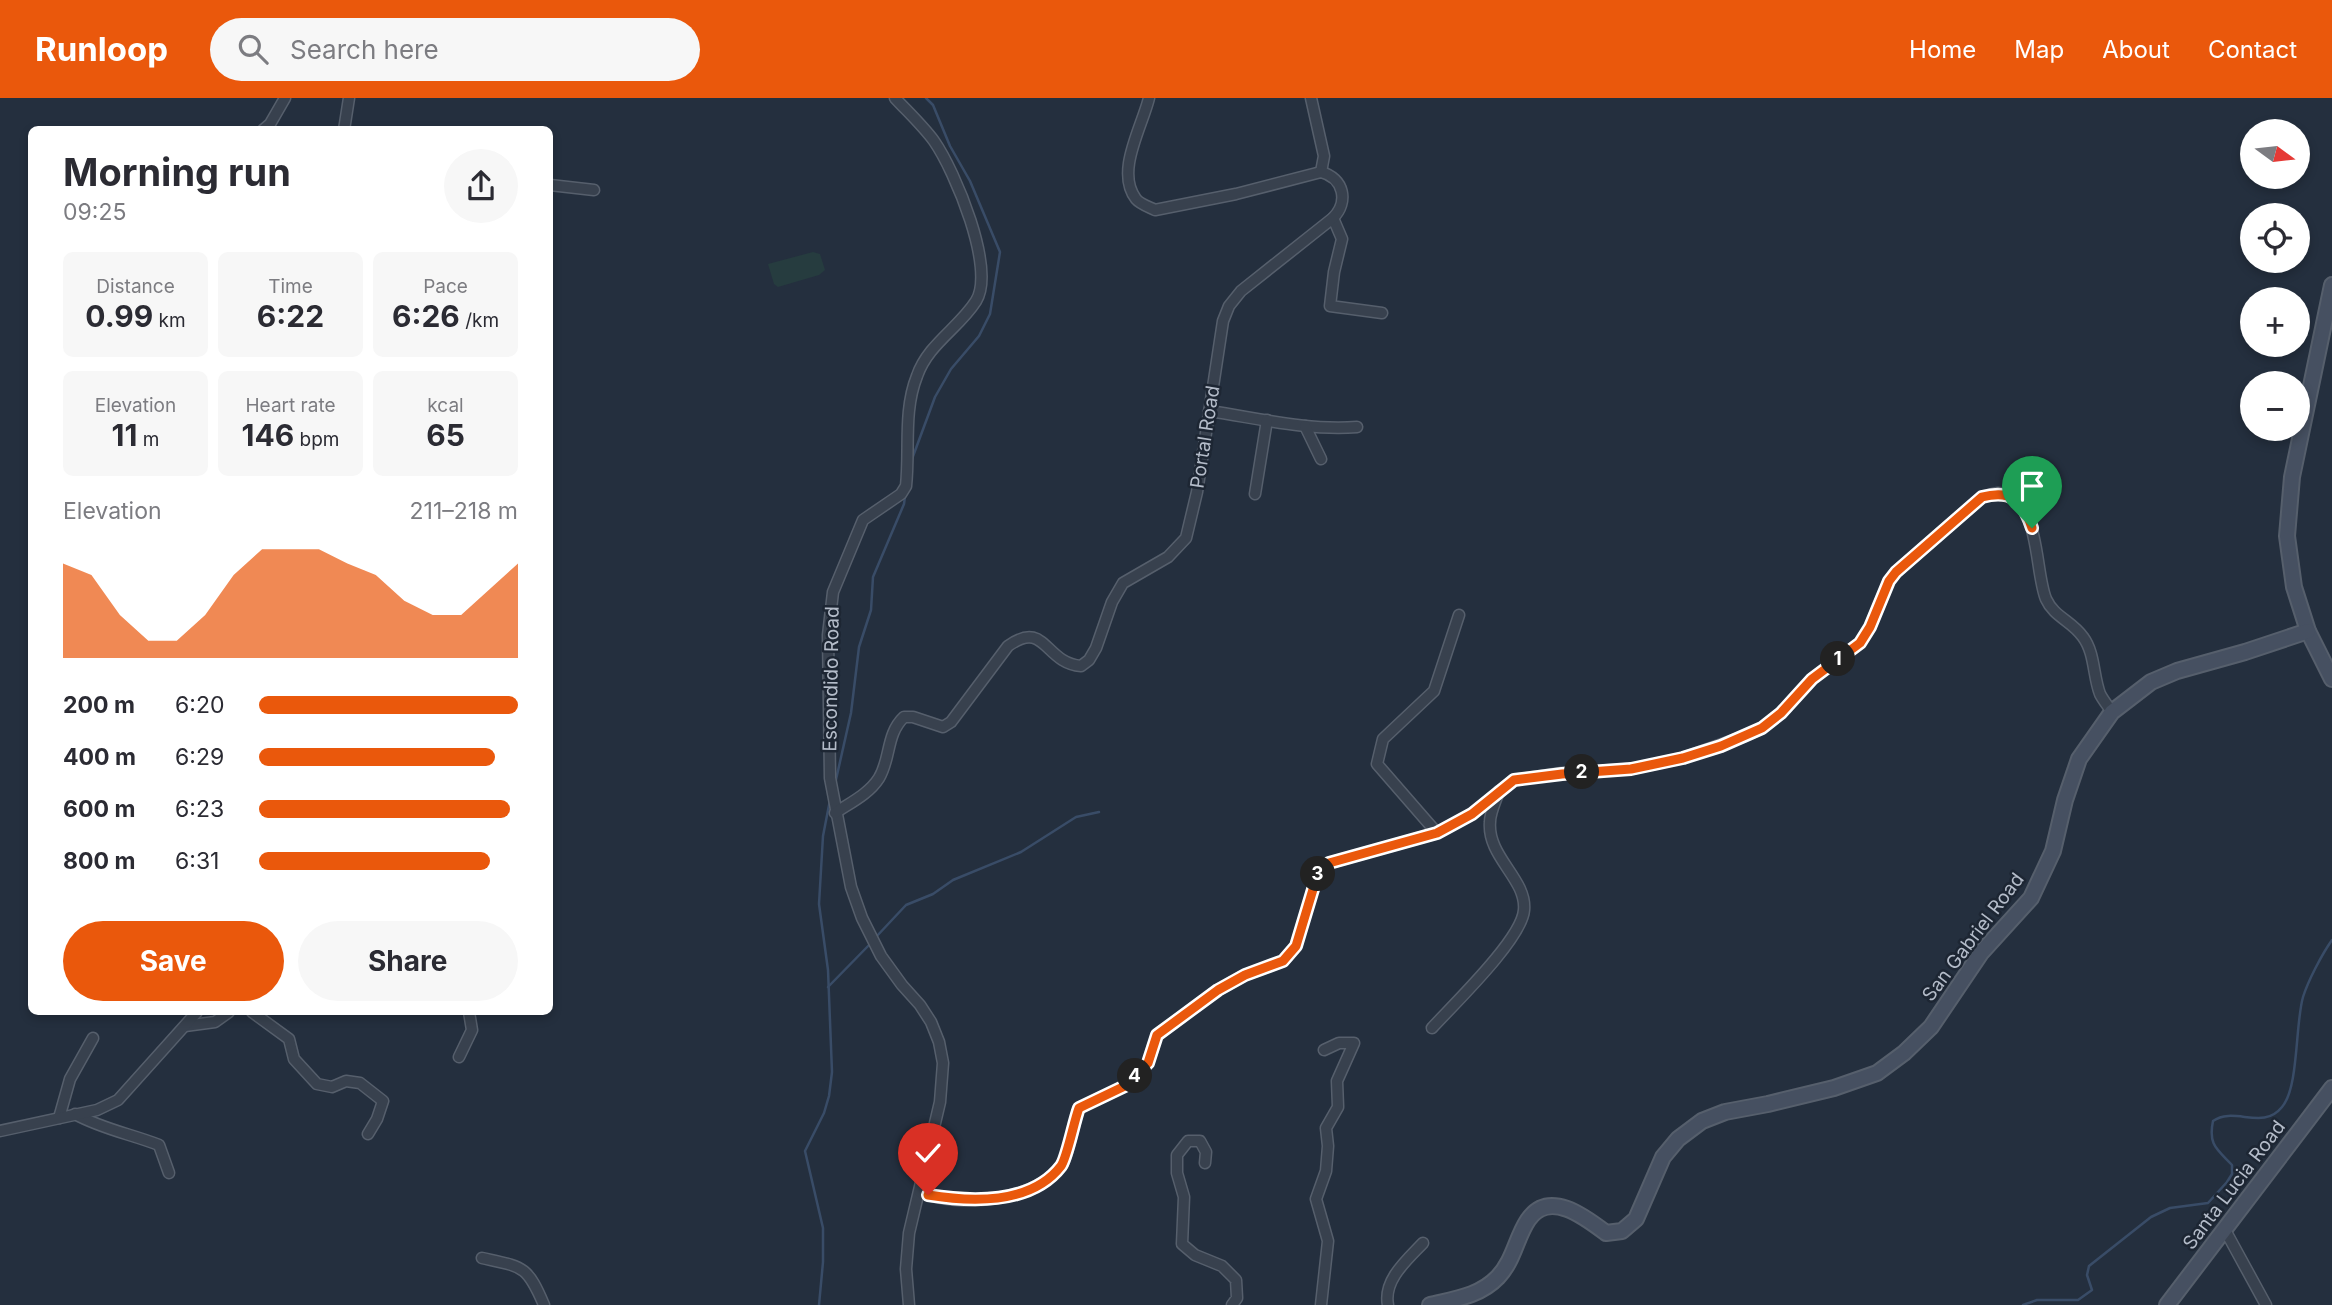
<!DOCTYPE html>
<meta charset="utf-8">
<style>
:root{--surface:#fff;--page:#f7f7f7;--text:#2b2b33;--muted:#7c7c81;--accent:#ea580c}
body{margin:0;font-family:Inter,sans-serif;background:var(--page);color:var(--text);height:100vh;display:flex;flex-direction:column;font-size:26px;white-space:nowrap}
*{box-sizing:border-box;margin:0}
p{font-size:23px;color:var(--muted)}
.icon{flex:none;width:38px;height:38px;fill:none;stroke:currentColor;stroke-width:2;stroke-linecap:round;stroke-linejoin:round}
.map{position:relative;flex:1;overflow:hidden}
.sheet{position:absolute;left:28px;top:28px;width:525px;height:889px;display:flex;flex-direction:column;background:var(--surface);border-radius:10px;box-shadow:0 4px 10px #0003}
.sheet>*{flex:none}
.needle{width:46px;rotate:105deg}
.fabs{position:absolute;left:2240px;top:21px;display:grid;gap:14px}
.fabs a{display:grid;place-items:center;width:70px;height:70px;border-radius:50%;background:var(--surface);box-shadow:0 4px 10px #0003;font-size:35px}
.pin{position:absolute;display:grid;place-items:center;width:60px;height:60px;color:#fff;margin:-72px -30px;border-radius:50% 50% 50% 0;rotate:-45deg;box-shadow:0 0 7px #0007}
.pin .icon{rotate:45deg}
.km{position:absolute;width:35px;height:35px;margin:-18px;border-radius:50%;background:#222;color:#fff;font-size:19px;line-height:35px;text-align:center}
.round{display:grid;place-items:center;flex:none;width:74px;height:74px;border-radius:37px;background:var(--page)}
.head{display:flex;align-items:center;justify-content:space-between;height:119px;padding:0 35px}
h1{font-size:38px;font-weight:700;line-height:52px}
.stats{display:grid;grid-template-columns:repeat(3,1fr);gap:10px;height:119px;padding:7px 35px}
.stats div{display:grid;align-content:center;border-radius:10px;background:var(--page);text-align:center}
.stats b{font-size:30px;font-weight:700}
.stats small{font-size:19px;font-weight:400}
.stats p{font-size:19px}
.chart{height:196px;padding:14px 35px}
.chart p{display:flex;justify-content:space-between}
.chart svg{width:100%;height:126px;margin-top:7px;fill:var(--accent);opacity:.7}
.action{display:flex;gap:14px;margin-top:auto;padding:14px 35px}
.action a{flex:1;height:80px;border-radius:42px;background:var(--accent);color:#fff;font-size:28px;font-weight:700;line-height:80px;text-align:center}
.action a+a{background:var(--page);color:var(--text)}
ul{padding:0 35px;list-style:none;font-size:23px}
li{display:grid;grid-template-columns:112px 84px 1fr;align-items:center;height:52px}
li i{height:18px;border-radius:9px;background:var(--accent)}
header{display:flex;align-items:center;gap:42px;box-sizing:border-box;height:98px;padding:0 35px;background:var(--accent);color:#fff}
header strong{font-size:33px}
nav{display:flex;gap:38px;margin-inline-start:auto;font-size:24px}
.search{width:490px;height:63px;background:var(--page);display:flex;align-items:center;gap:18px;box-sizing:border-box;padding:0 24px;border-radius:38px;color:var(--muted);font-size:26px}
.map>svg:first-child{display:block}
.green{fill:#263c3f}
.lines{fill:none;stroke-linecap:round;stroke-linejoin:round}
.stream{stroke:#394c67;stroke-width:2.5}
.street-casing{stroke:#565f6c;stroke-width:13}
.secondary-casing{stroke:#565f6c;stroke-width:18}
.street{stroke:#38414e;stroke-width:10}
.secondary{stroke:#465061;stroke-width:14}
.route-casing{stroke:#fff;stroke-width:14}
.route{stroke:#ea580c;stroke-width:9}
.labels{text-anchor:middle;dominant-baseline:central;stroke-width:5;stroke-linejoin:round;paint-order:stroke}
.street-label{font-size:19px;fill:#b4bcc9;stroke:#1d2633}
</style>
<header>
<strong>Runloop</strong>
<div class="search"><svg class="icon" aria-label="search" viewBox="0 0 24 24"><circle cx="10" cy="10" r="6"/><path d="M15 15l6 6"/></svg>Search here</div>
<nav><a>Home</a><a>Map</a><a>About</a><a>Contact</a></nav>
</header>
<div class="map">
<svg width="2332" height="1207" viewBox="0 0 2332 1207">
<rect width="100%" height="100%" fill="#242f3e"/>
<polygon class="green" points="813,154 820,156 825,172 819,177 778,189 774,186 768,166"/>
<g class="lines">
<g class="stream">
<polyline points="912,361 935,299 951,271 979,238 990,216 1000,154 970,83 950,48 933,7 926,0"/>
<polyline points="835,686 851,615 859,549 871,512 873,479 904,406 905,398"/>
<polyline points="876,839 906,807 933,796 953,782 1021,754 1076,719 1099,714"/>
<polyline points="828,889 872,844"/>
<polyline points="819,1207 823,1164 823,1130 805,1053 824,1015 829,998 832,974 828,872 819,806 823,738 830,702"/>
<path d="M 2023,1207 L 2037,1202 L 2078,1202 L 2092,1192 L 2087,1177 L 2089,1168 L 2151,1119 L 2170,1110 L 2208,1105 L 2227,1084 L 2232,1076 L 2232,1067 C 2217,1051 2208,1047 2213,1023 C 2234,1008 2263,1033 2282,1009 C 2299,989 2295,927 2303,899 C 2308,883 2322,856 2332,842"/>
</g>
<defs>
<g id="street">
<path d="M 895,0 C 908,14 923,28 934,43 C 955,73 996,171 976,203 C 959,230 928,246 917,278 C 903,313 910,352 906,388 L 901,396 L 863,422 L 833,494 L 828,537 L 830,680 L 851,789 L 862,820 L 881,858 L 902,887 L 920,907 L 931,924 L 939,944 L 943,965 L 940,1004 L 909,1135 L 906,1171 L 909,1207"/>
<polyline points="1311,0 1324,58 1321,74"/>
<polyline points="263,32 270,26 285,0"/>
<polyline points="344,32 349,0"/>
<polyline points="550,87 594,92"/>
<polyline points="1333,120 1342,141 1334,174 1330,208 1382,215"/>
<path d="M 1209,313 C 1257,320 1308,333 1357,329"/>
<polyline points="1305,328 1321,361"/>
<polyline points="1255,396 1267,322"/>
<path d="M 835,715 C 850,705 869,696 879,680 C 891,660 886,636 904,619 L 913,619 L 943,629 L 951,624 L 1008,548 C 1046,521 1044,565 1081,568 L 1089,562 L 1096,550 L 1112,504 L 1123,485 L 1168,459 L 1186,440 L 1197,394 L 1223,223 L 1229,208 L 1241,193 L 1333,120 C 1349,104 1344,80 1321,74 L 1236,96 L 1155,112 C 1149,109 1140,106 1136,101 C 1115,74 1142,29 1149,0"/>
<polyline points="1437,735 1377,666 1383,641 1434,593 1459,517"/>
<polyline points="252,914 289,941 294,961 317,986 332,989 346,983 360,985 383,1003 377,1021 368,1036"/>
<polyline points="185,928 215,924 229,914"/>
<path d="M 1432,930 C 1453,907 1522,841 1524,812 C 1527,781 1487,759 1490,724 C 1490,714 1496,703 1499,693"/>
<polyline points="459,959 472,932 469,914"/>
<path d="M 75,1016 C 102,1031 131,1036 159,1047 L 169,1075"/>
<polyline points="59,1020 70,981 93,940"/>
<polyline points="0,1033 97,1012 118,1002 197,914"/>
<polyline points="1205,1065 1206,1054 1200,1043 1188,1043 1177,1057 1177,1075 1184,1099 1182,1146 1195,1157 1222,1168 1236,1182 1237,1200 1232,1207"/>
<path d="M 920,1094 C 958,1110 1036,1104 1062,1067 C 1068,1059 1074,1023 1079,1010 L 1127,987 L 1148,965 L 1157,937 L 1218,892 L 1245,877 L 1283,863 L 1296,848 L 1317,778 L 1329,765 L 1437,735 L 1472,716 L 1514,682 L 1562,675 L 1631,671 L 1683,660 L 1745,638 L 1762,630 L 1781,615 L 1812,581 L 1859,546 L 1870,529 L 1889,483 L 1896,474 L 1982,399 C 1987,398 1993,395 1998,395 C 2041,397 2034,472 2046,501 C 2054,519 2072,523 2083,539 C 2095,555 2093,578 2100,596 C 2103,602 2108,608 2112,614"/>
<polyline points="2225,1132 2266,1207"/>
<path d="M 482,1160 C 523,1169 527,1167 544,1207"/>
<polyline points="1321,1207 1328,1143 1316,1101 1326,1073 1328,1048 1326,1030 1338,1009 1337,983 1354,945 1339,945 1324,952"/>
<path d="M 1388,1207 C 1383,1182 1407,1162 1423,1145"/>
</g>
<g id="secondary">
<polyline points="2332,187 2292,379 2287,438 2294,489 2308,533 2332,581"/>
<path d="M 1430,1207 C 1455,1201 1480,1198 1498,1179 C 1514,1162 1516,1140 1528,1122 C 1549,1091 1585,1119 1606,1135 L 1622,1133 L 1636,1121 L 1663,1059 L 1678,1041 L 1702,1023 L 1725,1014 L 1768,1006 L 1834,990 L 1877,975 L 1904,955 L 1931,929 L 1981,855 L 2031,800 L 2053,753 L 2065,702 L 2079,661 L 2112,614 L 2151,584 L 2177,573 L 2245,554 L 2308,533"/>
<polyline points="2167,1207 2332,990"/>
</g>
</defs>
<use href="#street" class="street-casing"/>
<use href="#secondary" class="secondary-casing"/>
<use href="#street" class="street"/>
<use href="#secondary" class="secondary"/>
</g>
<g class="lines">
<defs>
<path id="route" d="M 928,1097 C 971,1104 1031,1107 1061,1068 C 1067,1060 1074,1023 1079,1010 L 1127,987 L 1148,965 L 1157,937 L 1218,892 L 1245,877 L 1283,863 L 1296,848 L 1317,778 L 1329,765 L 1437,735 L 1472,716 L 1514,682 L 1562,676 L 1631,671 L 1683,660 L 1721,648 L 1762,630 L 1781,615 L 1812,581 L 1860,545 L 1870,529 L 1889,483 L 1896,474 L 1982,399 C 2012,391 2023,403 2032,430"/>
</defs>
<use href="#route" class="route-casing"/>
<use href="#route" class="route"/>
</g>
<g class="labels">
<g class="street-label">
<text transform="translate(1205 339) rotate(-81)">Portal Road</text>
<text transform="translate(831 581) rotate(-89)">Escondido Road</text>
<text transform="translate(1973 839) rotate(-53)">San Gabriel Road</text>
<text transform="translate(2234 1087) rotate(-53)">Santa Lucia Road</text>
</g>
</g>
</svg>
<div class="fabs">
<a><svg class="needle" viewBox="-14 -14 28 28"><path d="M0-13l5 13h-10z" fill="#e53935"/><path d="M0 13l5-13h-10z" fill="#7c7c81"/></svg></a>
<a><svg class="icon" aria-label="locate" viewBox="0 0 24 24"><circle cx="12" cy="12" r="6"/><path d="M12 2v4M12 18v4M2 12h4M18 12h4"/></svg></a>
<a>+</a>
<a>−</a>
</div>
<div class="pin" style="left:2032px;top:430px;background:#1e9e55"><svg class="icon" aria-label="arrive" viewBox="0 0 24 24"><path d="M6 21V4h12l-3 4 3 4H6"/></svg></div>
<div class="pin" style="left:928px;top:1097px;background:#d93025"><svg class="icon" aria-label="check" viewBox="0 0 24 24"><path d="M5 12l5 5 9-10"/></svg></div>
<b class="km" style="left:1838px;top:561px">1</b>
<b class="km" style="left:1582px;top:674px">2</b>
<b class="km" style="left:1318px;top:776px">3</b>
<b class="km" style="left:1135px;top:978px">4</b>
<section class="sheet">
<div class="head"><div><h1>Morning run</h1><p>09:25</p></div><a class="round"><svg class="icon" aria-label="share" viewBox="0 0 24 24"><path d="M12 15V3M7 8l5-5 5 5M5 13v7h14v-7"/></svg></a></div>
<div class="stats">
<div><p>Distance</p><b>0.99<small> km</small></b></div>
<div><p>Time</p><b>6:22</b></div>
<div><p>Pace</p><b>6:26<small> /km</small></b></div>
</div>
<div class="stats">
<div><p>Elevation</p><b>11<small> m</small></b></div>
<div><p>Heart rate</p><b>146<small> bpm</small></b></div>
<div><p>kcal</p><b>65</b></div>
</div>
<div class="chart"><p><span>Elevation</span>211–218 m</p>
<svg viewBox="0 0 160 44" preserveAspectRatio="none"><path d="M0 44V11L10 15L20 29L30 38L40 38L50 29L60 15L70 6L80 6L90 6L100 11L110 15L120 24L130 29L140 29L150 20L160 11V44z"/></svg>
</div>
<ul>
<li><b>200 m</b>6:20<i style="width:100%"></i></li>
<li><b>400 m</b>6:29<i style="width:91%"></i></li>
<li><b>600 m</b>6:23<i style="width:97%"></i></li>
<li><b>800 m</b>6:31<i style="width:89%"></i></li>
</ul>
<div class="action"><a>Save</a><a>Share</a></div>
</section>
</div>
